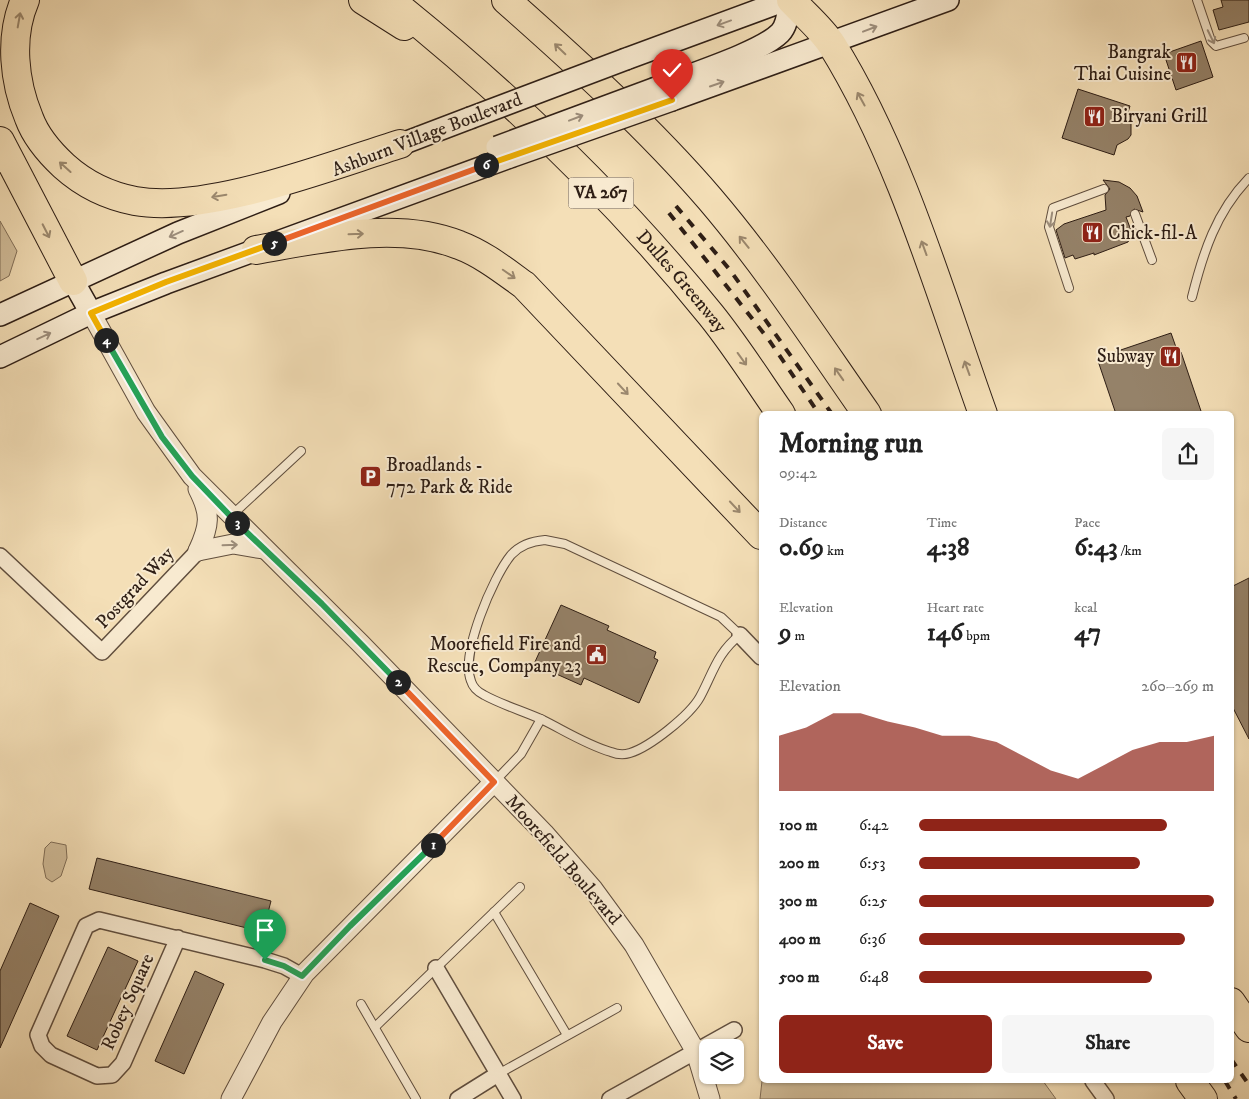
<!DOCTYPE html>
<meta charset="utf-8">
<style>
:root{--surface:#fff;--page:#f6f6f6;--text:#222;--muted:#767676;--accent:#8f2418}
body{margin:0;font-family:"IM FELL DW Pica",serif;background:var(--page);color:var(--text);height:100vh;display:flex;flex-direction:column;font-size:19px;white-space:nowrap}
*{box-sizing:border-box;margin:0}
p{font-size:16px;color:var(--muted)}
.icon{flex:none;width:28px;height:28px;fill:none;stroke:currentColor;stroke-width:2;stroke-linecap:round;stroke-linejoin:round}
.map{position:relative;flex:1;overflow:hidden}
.sheet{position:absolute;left:759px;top:411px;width:475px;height:672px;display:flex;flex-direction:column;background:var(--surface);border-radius:8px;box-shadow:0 1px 4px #0004}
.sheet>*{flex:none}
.tools{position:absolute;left:699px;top:1039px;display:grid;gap:10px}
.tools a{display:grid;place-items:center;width:45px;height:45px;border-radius:8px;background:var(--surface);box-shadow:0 1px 4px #0004;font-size:25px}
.pin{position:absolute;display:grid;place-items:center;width:42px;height:42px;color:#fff;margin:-51px -21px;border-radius:50% 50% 50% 0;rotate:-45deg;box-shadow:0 0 5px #0007}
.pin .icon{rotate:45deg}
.km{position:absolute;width:25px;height:25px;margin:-12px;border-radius:50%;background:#222;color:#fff;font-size:14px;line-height:25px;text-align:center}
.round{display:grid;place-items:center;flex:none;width:52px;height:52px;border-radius:8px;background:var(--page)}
.headline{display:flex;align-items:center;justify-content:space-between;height:85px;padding:0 20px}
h1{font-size:28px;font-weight:800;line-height:38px}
.metrics{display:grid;grid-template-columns:repeat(3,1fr);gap:8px;height:85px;padding:5px 20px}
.metrics div{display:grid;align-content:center}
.metrics b{font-size:25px;font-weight:800}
.metrics small{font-size:14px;font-weight:400}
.metrics p{font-size:14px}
.chart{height:140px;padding:10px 20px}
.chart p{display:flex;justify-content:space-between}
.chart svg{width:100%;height:90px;margin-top:5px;fill:var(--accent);opacity:.7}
.button{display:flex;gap:10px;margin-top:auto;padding:10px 20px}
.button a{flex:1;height:58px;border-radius:8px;background:var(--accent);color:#fff;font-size:20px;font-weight:800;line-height:58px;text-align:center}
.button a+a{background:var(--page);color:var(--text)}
ul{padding:0 20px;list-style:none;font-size:16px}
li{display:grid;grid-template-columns:80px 60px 1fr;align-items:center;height:38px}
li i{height:12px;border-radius:6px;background:var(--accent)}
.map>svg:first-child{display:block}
.green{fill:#d2be9b;stroke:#806e58}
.building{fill:#958269;stroke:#2e1e15}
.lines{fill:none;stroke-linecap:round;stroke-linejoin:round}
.service-casing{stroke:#604e3e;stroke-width:10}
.minor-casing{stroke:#604e3e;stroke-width:18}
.tertiary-casing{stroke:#604e3e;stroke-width:21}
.secondary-casing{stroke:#2e1e15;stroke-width:24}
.motorway-casing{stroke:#2e1e15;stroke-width:30}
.service{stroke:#f8ead0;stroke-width:8}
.minor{stroke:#f8ead0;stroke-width:15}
.tertiary{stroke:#f8ead0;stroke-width:19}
.secondary{stroke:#f8ead0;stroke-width:21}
.motorway{stroke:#f4dfb7;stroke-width:28}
.rail{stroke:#2e1e15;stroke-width:4;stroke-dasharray:9 9;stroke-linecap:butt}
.secondary-bridge-casing{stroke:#2e1e15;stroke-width:24;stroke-linecap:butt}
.secondary-bridge{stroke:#f8ead0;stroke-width:21}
.oneway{stroke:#9b886e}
.oneway2{stroke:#9d8e7c}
.split-1-casing{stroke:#fff;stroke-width:10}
.split-2-casing{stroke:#fff;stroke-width:10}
.split-3-casing{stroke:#fff;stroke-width:10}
.split-4-casing{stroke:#fff;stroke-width:10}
.split-5-casing{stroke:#fff;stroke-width:10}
.split-6-casing{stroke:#fff;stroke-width:10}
.split-7-casing{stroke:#fff;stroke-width:10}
.split-1{stroke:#22a559;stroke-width:6}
.split-2{stroke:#f0652b;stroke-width:6}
.split-3{stroke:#22a559;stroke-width:6}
.split-4{stroke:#22a559;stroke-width:6}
.split-5{stroke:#f5b400;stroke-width:6}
.split-6{stroke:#f0652b;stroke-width:6}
.split-7{stroke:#f5b400;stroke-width:6}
.labels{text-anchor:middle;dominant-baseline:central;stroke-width:4;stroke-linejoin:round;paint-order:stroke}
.shield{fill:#f8ead0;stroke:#6b5b4d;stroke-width:1}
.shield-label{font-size:18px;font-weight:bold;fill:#2e1e15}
.poi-label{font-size:19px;fill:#2e1e15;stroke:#f8ead0;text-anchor:end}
.street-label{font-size:19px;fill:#2e1e15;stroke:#f8ead0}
</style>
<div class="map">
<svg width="1249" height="1099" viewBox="0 0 1249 1099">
<rect width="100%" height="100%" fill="#f4dfb7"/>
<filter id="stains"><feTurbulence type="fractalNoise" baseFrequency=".004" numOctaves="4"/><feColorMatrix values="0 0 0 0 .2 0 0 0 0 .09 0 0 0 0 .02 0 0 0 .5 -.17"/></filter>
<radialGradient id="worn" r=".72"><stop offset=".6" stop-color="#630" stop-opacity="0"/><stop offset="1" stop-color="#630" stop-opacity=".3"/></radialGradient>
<g class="green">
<polygon points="0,221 17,251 9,276 0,281"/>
<polygon points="51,842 66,845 67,858 61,876 52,882 46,878 43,864 45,848"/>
<polygon points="762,1081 1043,1081 1056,1099 760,1099"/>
</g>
<g class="building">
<polygon points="1221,0 1249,0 1249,22 1219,30 1213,10 1223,7"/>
<polygon points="1201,41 1213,77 1176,90 1164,54"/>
<polygon points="1078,89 1130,106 1126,119 1131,123 1131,135 1128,139 1117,145 1114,155 1062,138"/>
<polygon points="1103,180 1119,182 1130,188 1137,196 1143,212 1134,209 1130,216 1126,217 1132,233 1128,242 1094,255 1094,253 1075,259 1073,255 1065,258 1056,230 1064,224 1106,210 1105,195 1110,189"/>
<polygon points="1171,333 1178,353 1181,352 1202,414 1116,414 1097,358"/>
<polygon points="1249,578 1249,739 1231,704 1231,587"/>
<polygon points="561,605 609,626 607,630 656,652 654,658 658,660 639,703 584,678 581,685 534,664"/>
<polygon points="97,858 271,901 263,932 89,889"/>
<polygon points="30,903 59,916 0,1048 0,971"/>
<polygon points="108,947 138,961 97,1050 67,1036"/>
<polygon points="195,971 224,984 184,1074 155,1061"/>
</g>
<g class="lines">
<defs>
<g id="service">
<polyline points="1197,0 1211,41 1216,46 1244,38"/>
<polyline points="1135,214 1152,260"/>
<polyline points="1069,288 1049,227 1053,208 1104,189"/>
<path d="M 1192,297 C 1203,253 1216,212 1249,178"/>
<polyline points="232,515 301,451"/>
<path d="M 545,540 L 565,544 L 721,617 L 740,635 C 717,653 713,673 700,697 C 690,715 650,747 630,753 C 624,755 616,754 611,752 C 587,745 565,731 543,720 C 523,711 502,705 484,695 C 478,692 473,688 471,681 C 460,654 493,577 511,555 C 520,545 532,541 545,540 Z"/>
<polyline points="495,781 521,754 541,719"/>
<polyline points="494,912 567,1035"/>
<polyline points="361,1004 416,1099"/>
<polyline points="375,1027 520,887"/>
<polyline points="498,1074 617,1008"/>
</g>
<g id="minor">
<polyline points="0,556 102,652 198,551"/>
<polyline points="740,635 761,657"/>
<polyline points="178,938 123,1063 112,1075 97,1076 51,1055 42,1046 38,1035 86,926 99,920 265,960 284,966 302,976"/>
<polyline points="436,968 513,1099"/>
<polyline points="1093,1081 1106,1099"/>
<polyline points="458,1099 498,1074"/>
<polyline points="610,1099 734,1030"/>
</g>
<g id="tertiary">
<polyline points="91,313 146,412 192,476 360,643 544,833 593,889 634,945 696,1052 710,1099"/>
<path d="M 198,551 C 210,525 211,514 198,489"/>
<polyline points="198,551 233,544 263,549"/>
<polyline points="231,1099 272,1022 305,973 494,782"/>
</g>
<g id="secondary">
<polyline points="626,59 786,0"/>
<path d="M 656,88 C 685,76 760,53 780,33 C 788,25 788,11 790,0"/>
<polyline points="672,100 948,0"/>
<polyline points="386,150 470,118"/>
<polyline points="73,281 91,313"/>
<polyline points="0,315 178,233 279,193"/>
<polyline points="0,357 91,313 166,283 510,157"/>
</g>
<g id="motorway">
<path d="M 25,0 C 9,37 14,82 29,118 C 36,137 50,153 64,166 C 84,184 109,196 135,201 C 208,214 329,166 400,144"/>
<polyline points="363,0 404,26"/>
<path id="s1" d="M 390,0 C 505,92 618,200 711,315 C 736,346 758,381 781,414"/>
<path d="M 506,0 C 575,61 650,129 710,199 C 768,267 816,341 867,414"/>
<path d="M 791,0 C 804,14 822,29 832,45 C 901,156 939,291 983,414"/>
<polyline points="0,141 73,281"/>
<path d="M 256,250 C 319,239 397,220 459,245 C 483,254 503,270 524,285 L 761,535"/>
<polyline points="1231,1002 1249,1028"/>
<polyline points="1190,1081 1203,1099"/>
</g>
</defs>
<use href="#service" class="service-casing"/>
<use href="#minor" class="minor-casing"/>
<use href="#tertiary" class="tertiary-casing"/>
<use href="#secondary" class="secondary-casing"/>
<use href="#motorway" class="motorway-casing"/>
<use href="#service" class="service"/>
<use href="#minor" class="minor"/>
<use href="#tertiary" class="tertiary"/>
<use href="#secondary" class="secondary"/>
<use href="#motorway" class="motorway"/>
<g class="rail">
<polyline points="676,206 730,270 832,414"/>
<polyline points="669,213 769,340 819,414"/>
<polyline points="1231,1059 1249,1085"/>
<polyline points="1225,1081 1236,1099"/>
</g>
<defs>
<g id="secondary-bridge">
<polyline points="470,118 626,59"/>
<polyline points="497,147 656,88"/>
<polyline points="510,157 672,100"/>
</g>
</defs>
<use href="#secondary-bridge" class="secondary-bridge-casing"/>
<use href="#secondary-bridge" class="secondary-bridge"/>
</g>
<defs><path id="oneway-shaft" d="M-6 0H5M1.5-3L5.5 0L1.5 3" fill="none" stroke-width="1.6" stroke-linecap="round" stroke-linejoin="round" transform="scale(1.25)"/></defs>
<g class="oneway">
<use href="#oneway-shaft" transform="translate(19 20) rotate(-80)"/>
<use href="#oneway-shaft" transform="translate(560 49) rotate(-136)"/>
<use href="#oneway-shaft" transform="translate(861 99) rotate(-119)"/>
<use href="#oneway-shaft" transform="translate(65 167) rotate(-138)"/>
<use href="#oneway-shaft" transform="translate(219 196) rotate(170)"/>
<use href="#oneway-shaft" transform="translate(46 231) rotate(63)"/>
<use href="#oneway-shaft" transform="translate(356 234) rotate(-2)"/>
<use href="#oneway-shaft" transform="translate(744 242) rotate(-129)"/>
<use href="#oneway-shaft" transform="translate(924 248) rotate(-110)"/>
<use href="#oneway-shaft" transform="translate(509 274) rotate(35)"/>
<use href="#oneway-shaft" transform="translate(742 359) rotate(54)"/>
<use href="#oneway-shaft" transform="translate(967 368) rotate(-110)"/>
<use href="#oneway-shaft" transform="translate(839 374) rotate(-125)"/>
<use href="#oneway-shaft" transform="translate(623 389) rotate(47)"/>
<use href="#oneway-shaft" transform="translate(735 507) rotate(47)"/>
</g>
<g class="oneway2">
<use href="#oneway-shaft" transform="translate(724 23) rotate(160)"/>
<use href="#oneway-shaft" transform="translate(870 29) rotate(-21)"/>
<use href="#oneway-shaft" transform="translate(1211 37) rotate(64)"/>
<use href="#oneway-shaft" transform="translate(717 84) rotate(-19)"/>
<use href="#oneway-shaft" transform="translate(576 118) rotate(-21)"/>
<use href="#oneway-shaft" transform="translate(1051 220) rotate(99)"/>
<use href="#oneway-shaft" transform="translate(176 234) rotate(156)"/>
<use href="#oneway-shaft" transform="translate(44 336) rotate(-25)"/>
<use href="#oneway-shaft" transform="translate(230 545) rotate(-2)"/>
</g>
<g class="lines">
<defs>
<polyline id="split-1" points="265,960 284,966 302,976 350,926 433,845"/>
<polyline id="split-2" points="398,682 494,782 433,845"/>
<polyline id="split-3" points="237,523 322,604 398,682"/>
<polyline id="split-4" points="106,340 162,437 192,476 237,523"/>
<polyline id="split-5" points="106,340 91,313 166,282 274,243"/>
<polyline id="split-6" points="274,243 486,165"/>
<polyline id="split-7" points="486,165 672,100"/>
</defs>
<use href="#split-1" class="split-1-casing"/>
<use href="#split-2" class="split-2-casing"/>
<use href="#split-3" class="split-3-casing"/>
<use href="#split-4" class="split-4-casing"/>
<use href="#split-5" class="split-5-casing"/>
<use href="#split-6" class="split-6-casing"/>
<use href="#split-7" class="split-7-casing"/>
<use href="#split-1" class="split-1"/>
<use href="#split-2" class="split-2"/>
<use href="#split-3" class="split-3"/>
<use href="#split-4" class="split-4"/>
<use href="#split-5" class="split-5"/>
<use href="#split-6" class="split-6"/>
<use href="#split-7" class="split-7"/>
</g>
<defs>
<symbol id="restaurant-square" viewBox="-11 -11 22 22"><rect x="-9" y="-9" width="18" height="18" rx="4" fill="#8f2418" stroke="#f8ead0"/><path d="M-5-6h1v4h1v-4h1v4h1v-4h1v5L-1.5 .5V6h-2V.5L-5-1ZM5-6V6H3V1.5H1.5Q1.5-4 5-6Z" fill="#fff"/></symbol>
<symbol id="parking-square" viewBox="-11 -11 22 22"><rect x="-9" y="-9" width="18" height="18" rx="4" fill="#8f2418" stroke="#f8ead0"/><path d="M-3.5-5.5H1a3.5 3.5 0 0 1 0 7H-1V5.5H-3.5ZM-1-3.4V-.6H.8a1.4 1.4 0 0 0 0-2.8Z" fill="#fff"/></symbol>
<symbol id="civic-square" viewBox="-11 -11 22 22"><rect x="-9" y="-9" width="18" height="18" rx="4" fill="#8f2418" stroke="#f8ead0"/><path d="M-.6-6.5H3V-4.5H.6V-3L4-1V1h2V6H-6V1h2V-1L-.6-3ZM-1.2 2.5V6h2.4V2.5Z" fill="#fff"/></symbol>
</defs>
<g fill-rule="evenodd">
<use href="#restaurant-square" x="1174" y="50" width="25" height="25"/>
<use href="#restaurant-square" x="1082" y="104" width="25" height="25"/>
<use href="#restaurant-square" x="1080" y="220" width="25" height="25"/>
<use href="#restaurant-square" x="1158" y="344" width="25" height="25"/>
<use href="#parking-square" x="358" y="464" width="25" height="25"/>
<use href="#civic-square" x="584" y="642" width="25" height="25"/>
</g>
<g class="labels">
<rect class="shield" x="568.5" y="177.5" width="65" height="31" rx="4"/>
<g class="shield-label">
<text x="601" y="193">VA 267</text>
</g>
<g class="poi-label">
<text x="1171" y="52">Bangrak<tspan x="1171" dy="22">Thai Cuisine</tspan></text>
<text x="1111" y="116" text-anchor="start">Biryani Grill</text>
<text x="1108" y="233" text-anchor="start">Chick-fil-A</text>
<text x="1154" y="356">Subway</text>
<text x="386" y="465" text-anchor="start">Broadlands -<tspan x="386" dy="22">772 Park &amp; Ride</tspan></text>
<text x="581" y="644">Moorefield Fire and<tspan x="581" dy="22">Rescue, Company 23</tspan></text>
</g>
<g class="street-label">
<text transform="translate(427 135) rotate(-21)">Ashburn Village Boulevard</text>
<text stroke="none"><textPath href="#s1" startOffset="406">Dulles Greenway</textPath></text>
<text transform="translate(135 588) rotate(-47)">Postgrad Way</text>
<text transform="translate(563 860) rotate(49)">Moorefield Boulevard</text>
<text transform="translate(128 1002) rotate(-66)">Robey Square</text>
</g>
</g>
<rect width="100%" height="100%" filter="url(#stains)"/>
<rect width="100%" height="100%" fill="url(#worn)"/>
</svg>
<div class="tools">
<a><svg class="icon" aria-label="layers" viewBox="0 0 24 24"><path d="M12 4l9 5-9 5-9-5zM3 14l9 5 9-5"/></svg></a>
</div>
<div class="pin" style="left:265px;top:960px;background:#1e9e55"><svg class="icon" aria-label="arrive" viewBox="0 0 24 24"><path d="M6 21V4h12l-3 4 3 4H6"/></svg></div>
<div class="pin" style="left:672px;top:100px;background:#d93025"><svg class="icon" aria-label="check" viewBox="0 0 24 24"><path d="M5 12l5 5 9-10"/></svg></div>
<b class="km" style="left:433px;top:845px">1</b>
<b class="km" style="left:398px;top:682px">2</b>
<b class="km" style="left:237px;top:523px">3</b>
<b class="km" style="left:106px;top:340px">4</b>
<b class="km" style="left:274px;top:243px">5</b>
<b class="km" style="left:486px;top:165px">6</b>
<section class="sheet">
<div class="headline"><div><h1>Morning run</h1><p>09:42</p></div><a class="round"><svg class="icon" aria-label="share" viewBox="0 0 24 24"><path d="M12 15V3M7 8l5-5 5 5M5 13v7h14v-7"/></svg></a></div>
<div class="metrics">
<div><p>Distance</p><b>0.69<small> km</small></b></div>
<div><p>Time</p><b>4:38</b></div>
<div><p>Pace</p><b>6:43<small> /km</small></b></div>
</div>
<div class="metrics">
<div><p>Elevation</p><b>9<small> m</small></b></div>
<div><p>Heart rate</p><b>146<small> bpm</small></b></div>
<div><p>kcal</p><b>47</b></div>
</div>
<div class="chart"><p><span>Elevation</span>260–269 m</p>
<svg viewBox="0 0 160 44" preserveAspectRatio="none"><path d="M0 44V17L10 13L20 6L30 6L40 10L50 13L60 17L70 17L80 20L90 27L100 34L110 38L120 31L130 24L140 20L150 20L160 17V44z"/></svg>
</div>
<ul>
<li><b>100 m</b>6:42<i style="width:84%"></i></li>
<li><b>200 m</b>6:53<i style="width:75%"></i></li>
<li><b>300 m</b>6:25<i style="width:100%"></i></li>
<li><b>400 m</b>6:36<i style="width:90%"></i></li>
<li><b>500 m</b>6:48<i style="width:79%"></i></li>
</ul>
<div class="button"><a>Save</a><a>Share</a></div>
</section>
</div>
